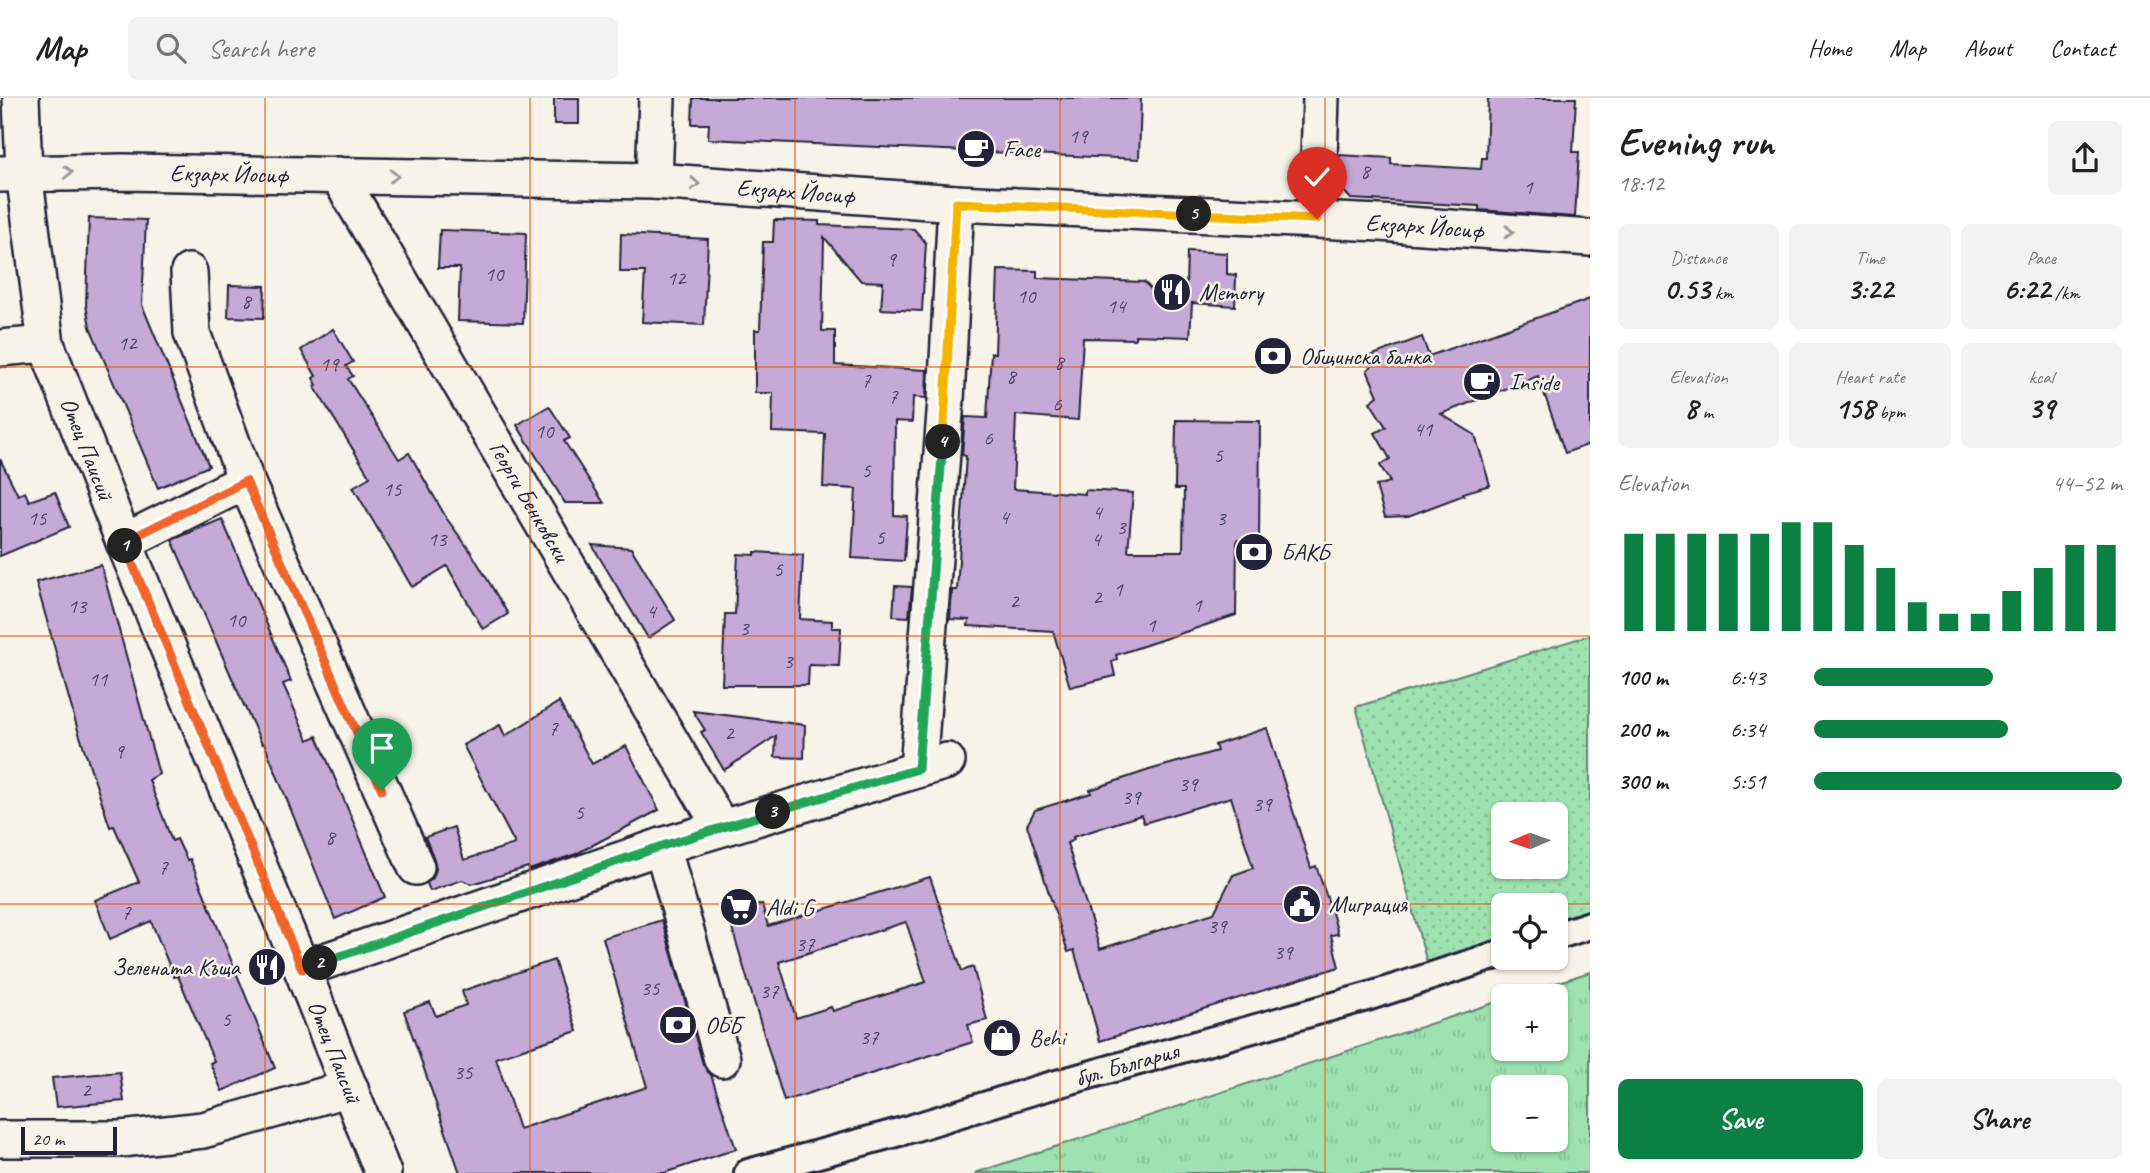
<!DOCTYPE html>
<meta charset="utf-8">
<style>
:root{--surface:#fff;--page:#f2f2f2;--text:#202124;--muted:#757577;--line:#e0e0e0;--accent:#0b8043}
body{margin:0;font-family:Caveat,sans-serif;background:var(--page);color:var(--text);height:100vh;display:flex;flex-direction:column;font-size:26px;white-space:nowrap}
*{box-sizing:border-box;margin:0}
p{font-size:23px;color:var(--muted)}
.icon{flex:none;width:38px;height:38px;fill:none;stroke:currentColor;stroke-width:2;stroke-linecap:round;stroke-linejoin:round}
.map{position:relative;flex:1;overflow:hidden}
.panel{display:flex;flex-direction:column;background:var(--surface);width:560px}
.panel>*{flex:none}
.needle{width:46px;rotate:268deg}
.tools{position:absolute;left:1491px;top:704px;display:grid;gap:14px}
.tools a{display:grid;place-items:center;width:77px;height:77px;border-radius:10px;background:var(--surface);box-shadow:0 2px 5px #0004;font-size:35px}
.scale{position:absolute;left:21px;bottom:18px;width:96px;box-sizing:border-box;padding-left:7px;border:4px solid #22223b;border-top:0;font-size:19px;line-height:24px;white-space:nowrap;color:#22223b;-webkit-text-stroke:5px #f7f3e8;paint-order:stroke}
.pin{position:absolute;display:grid;place-items:center;width:60px;height:60px;color:#fff;margin:-72px -30px;border-radius:50% 50% 50% 0;rotate:-45deg;box-shadow:0 0 7px #0007}
.pin .icon{rotate:45deg}
.km{position:absolute;width:35px;height:35px;margin:-18px;border-radius:50%;background:#222;color:#fff;font-size:19px;line-height:35px;text-align:center}
.round{display:grid;place-items:center;flex:none;width:74px;height:74px;border-radius:10px;background:var(--page)}
.overview{display:flex;align-items:center;justify-content:space-between;height:119px;padding:0 28px}
h1{font-size:38px;font-weight:700;line-height:52px}
.figures{display:grid;grid-template-columns:repeat(3,1fr);gap:10px;height:119px;padding:7px 28px}
.figures div{display:grid;align-content:center;border-radius:10px;background:var(--page);text-align:center}
.figures b{font-size:30px;font-weight:700}
.figures small{font-size:19px;font-weight:400}
.figures p{font-size:19px}
.chart{height:196px;padding:14px 28px}
.chart p{display:flex;justify-content:space-between}
.chart svg{width:100%;height:126px;margin-top:7px;stroke:var(--accent);stroke-width:6}
.cta{display:flex;gap:14px;margin-top:auto;padding:14px 28px}
.cta a{flex:1;height:80px;border-radius:10px;background:var(--accent);color:#fff;font-size:28px;font-weight:700;line-height:80px;text-align:center}
.cta a+a{background:var(--page);color:var(--text)}
ul{padding:0 28px;list-style:none;font-size:23px}
li{display:grid;grid-template-columns:112px 84px 1fr;align-items:center;height:52px}
li i{height:18px;border-radius:9px;background:var(--accent)}
header{display:flex;align-items:center;gap:42px;box-sizing:border-box;height:98px;padding:0 35px;background:var(--surface);border-bottom:2px solid var(--line)}
header strong{font-size:33px}
nav{display:flex;gap:38px;margin-inline-start:auto;font-size:24px}
.search{width:490px;height:63px;background:var(--page);display:flex;align-items:center;gap:18px;box-sizing:border-box;padding:0 24px;border-radius:10px;color:var(--muted);font-size:26px}
main{display:flex;flex:1;min-height:0}
.map>svg:first-child{display:block}
.grass{fill:url(#grass-dots);stroke:#608275;stroke-width:2;fill-rule:evenodd}
.park{fill:url(#park-tufts);stroke:#608275;stroke-width:2;fill-rule:evenodd}
.building{fill:#c5aad7;stroke:#22223b;stroke-width:2;fill-rule:evenodd}
.lines{fill:none;stroke-linecap:round;stroke-linejoin:round}
.pedestrian-casing{stroke:#22223b;stroke-width:32}
.minor-casing{stroke:#22223b;stroke-width:40}
.pedestrian{stroke:#f7f3e8;stroke-width:26}
.minor{stroke:#f7f3e8;stroke-width:35}
.oneway{stroke:#97959a}
.split-1-casing{stroke:#fff;stroke-width:14}
.split-2-casing{stroke:#fff;stroke-width:14}
.split-3-casing{stroke:#fff;stroke-width:14}
.split-4-casing{stroke:#fff;stroke-width:14}
.split-5-casing{stroke:#fff;stroke-width:14}
.split-6-casing{stroke:#fff;stroke-width:14}
.split-1{stroke:#f0652b;stroke-width:9}
.split-2{stroke:#f0652b;stroke-width:9}
.split-3{stroke:#22a559;stroke-width:9}
.split-4{stroke:#22a559;stroke-width:9}
.split-5{stroke:#f5b400;stroke-width:9}
.split-6{stroke:#f5b400;stroke-width:9}
.grid{fill:none;stroke:#e8590c;stroke-width:2;stroke-opacity:0.55}
.labels{text-anchor:middle;dominant-baseline:central;stroke-width:5;stroke-linejoin:round;paint-order:stroke}
.number-label{font-size:21px;fill:#4b4462}
.poi-label{font-size:24px;fill:#22223b;stroke:#f7f3e8;text-anchor:start}
.street-label{font-size:24px;fill:#22223b;stroke:#f7f3e8}
</style>
<header>
<strong>Map</strong>
<div class="search"><svg class="icon" aria-label="search" viewBox="0 0 24 24"><circle cx="10" cy="10" r="6"/><path d="M15 15l6 6"/></svg>Search here</div>
<nav><a>Home</a><a>Map</a><a>About</a><a>Contact</a></nav>
</header>
<main>
<div class="map">
<svg width="1590" height="1075" viewBox="0 0 1590 1075">
<defs>
<pattern id="grass-dots" width="8" height="8" patternUnits="userSpaceOnUse" patternTransform="scale(1.75)"><rect width="8" height="8" fill="#9de2af"/><path d="M2 2h.1M6 6h.1" fill="none" stroke="#87c297" stroke-width="1.8" stroke-linecap="round"/></pattern>
<pattern id="park-tufts" width="24" height="20" patternUnits="userSpaceOnUse" patternTransform="scale(1.75)"><rect width="24" height="20" fill="#9de2af"/><path d="M3 7l-1-3M5 7V3M7 7l1-3M15 17l-1-3M17 17v-4M19 17l1-3" fill="none" stroke="#87c297"/></pattern>
</defs>
<rect width="100%" height="100%" fill="#f7f3e8"/>
<filter id="ink" filterUnits="userSpaceOnUse"><feTurbulence type="fractalNoise" baseFrequency=".0143" numOctaves="2"/><feDisplacementMap in="SourceGraphic" scale="14" xChannelSelector="R" yChannelSelector="G"/><feConvolveMatrix kernelMatrix="1 2 1 2 8 2 1 2 1" color-interpolation-filters="sRGB"/></filter>
<g filter="url(#ink)">
<path class="grass" d="M 1590,537 L 1590,820 L 1556,830 L 1556,807 L 1503,807 L 1503,846 L 1428,868 L 1356,609 ZM 1503,716 L 1556,716 L 1556,768 L 1503,768 Z"/>
<path class="park" d="M 1590,874 L 1590,1075 L 975,1075 L 1503,902 L 1503,950 L 1556,950 L 1556,898 L 1516,898 ZM 1503,989 L 1556,989 L 1556,1041 L 1503,1041 Z"/>
<g class="building">
<rect x="554" y="0" width="25" height="26"/>
<polygon points="693,0 1141,0 1139,61 708,41 709,26 692,26"/>
<polygon points="1488,0 1576,0 1573,54 1579,54 1575,119 1479,112 1479,108 1351,101 1338,87 1339,57 1391,60 1391,66 1481,71 1482,60 1486,60"/>
<polygon points="89,120 146,122 142,207 209,368 158,390 90,229 86,207"/>
<polygon points="774,122 819,123 819,127 914,131 926,145 922,213 881,211 883,184 861,183 824,139 822,233 835,233 835,267 927,272 926,300 913,299 912,324 895,323 894,417 907,418 904,463 852,460 856,391 823,389 825,336 772,334 773,295 755,295 755,232 760,232 763,144 773,144"/>
<polygon points="440,132 526,135 523,225 458,223 460,170 438,170"/>
<polygon points="621,136 708,141 704,227 642,224 645,174 620,174"/>
<polygon points="1187,153 1227,155 1227,176 1236,177 1235,208 1192,205 1190,239 1135,237 1135,241 1083,240 1078,322 1016,317 1013,391 1085,396 1085,392 1133,395 1128,453 1183,453 1184,391 1175,391 1176,322 1260,323 1259,442 1237,442 1236,517 1116,557 1117,561 1112,564 1115,578 1070,589 1053,533 968,528 969,522 950,521 952,492 957,492 966,358 962,357 965,319 987,320 991,255 995,255 998,172 1037,173 1037,180 1144,184 1151,191 1186,191"/>
<polygon points="229,187 265,188 264,220 228,219"/>
<polygon points="1590,201 1590,346 1565,355 1538,278 1441,316 1475,337 1490,387 1463,395 1464,397 1408,418 1385,419 1376,388 1390,384 1380,367 1390,361 1375,335 1386,329 1370,304 1378,298 1367,272 1373,267 1370,258 1422,239 1429,258"/>
<polygon points="333,231 353,264 346,268 353,278 348,281 399,361 409,355 447,421 471,454 508,516 483,531 447,468 412,489 353,389 370,379 314,288 317,287 313,280 316,278 301,252"/>
<polygon points="549,308 570,340 564,343 604,405 565,405 517,327"/>
<polygon points="0,361 18,397 25,394 29,403 55,394 69,429 0,458"/>
<polygon points="222,421 291,583 283,586 308,642 317,638 385,799 335,821 264,645 262,646 242,603 172,442"/>
<polygon points="592,447 631,450 675,522 648,540"/>
<polygon points="755,454 803,457 800,521 832,523 832,530 841,530 839,568 809,567 808,587 722,587 725,516 735,516 738,456 755,457"/>
<polygon points="101,467 159,676 149,682 172,743 177,741 187,762 190,761 275,970 222,993 210,965 214,963 178,878 174,879 151,823 110,841 95,802 139,784 114,728 110,729 77,629 36,484"/>
<polygon points="895,488 912,489 909,519 893,518"/>
<polygon points="559,604 592,666 626,648 659,712 576,756 529,772 528,769 472,786 462,782 430,793 427,785 433,780 436,771 434,761 425,739 454,729 464,762 515,746 463,647 500,627 505,638"/>
<polygon points="693,613 805,627 804,660 775,659 776,638 724,672 701,634 705,632"/>
<path d="M 1267,630 L 1311,770 L 1316,768 L 1331,811 L 1338,836 L 1331,837 L 1339,869 L 1100,943 L 1074,852 L 1068,854 L 1027,727 L 1035,712 L 1091,695 L 1090,692 L 1149,672 L 1217,653 L 1215,647 ZM 1231,699 L 1253,770 L 1233,777 L 1214,815 L 1100,851 L 1067,745 L 1074,742 L 1073,739 L 1141,717 L 1144,725 Z"/>
<path d="M 930,779 L 962,873 L 973,869 L 987,922 L 968,927 L 973,944 L 784,1003 L 728,817 L 762,806 L 768,828 ZM 906,824 L 926,884 L 833,913 L 831,909 L 796,920 L 779,864 Z"/>
<polygon points="662,822 703,966 711,977 736,1051 664,1075 460,1075 404,913 430,904 436,918 466,907 462,893 554,862 577,933 496,960 519,1031 647,989 603,840"/>
<polygon points="120,974 124,1003 56,1009 52,980"/>
</g>
<g class="lines">
<defs>
<g id="pedestrian">
<polyline points="1556,838 1590,827"/>
<path id="s1" d="M 748,1075 L 903,1033 L 1039,991 L 1370,898 L 1503,855"/>
</g>
<g id="minor">
<path id="s2" d="M 21,0 L 24,74 L 46,246 L 124,444 L 302,871 L 383,1075"/>
<path id="s3" d="M 0,76 L 124,74 L 654,83 L 956,105 L 1380,125 L 1590,140"/>
<path id="s4" d="M 338,77 L 721,729"/>
<polyline points="654,83 657,0"/>
<polyline points="1317,121 1321,0"/>
<polyline points="189,174 192,235 246,383 416,769"/>
<polyline points="0,250 46,246"/>
<polyline points="124,444 246,383"/>
<polyline points="918,671 946,302 956,105"/>
<polyline points="662,748 722,961"/>
<polyline points="302,871 662,748 947,663"/>
<polyline points="0,1041 121,1041 203,1032 350,990"/>
</g>
</defs>
<use href="#pedestrian" class="pedestrian-casing"/>
<use href="#minor" class="minor-casing"/>
<use href="#pedestrian" class="pedestrian"/>
<use href="#minor" class="minor"/>
</g>
<defs><path id="oneway-chevron" d="M-2-3.5L2.5 0L-2 3.5" fill="none" stroke-width="1.6" stroke-linecap="round" stroke-linejoin="round" transform="scale(1.75)"/></defs>
<g class="oneway">
<use href="#oneway-chevron" transform="translate(68 74)"/>
<use href="#oneway-chevron" transform="translate(394 78) rotate(1)"/>
<use href="#oneway-chevron" transform="translate(695 86) rotate(4)"/>
<use href="#oneway-chevron" transform="translate(1509 134) rotate(4)"/>
</g>
</g>
<g class="lines" filter="url(#ink)">
<defs>
<polyline id="split-1" points="125,448 124,444 246,383 382,692"/>
<polyline id="split-2" points="125,448 302,871 320,865"/>
<polyline id="split-3" points="320,865 662,748 773,714"/>
<polyline id="split-4" points="773,714 918,671 943,344"/>
<polyline id="split-5" points="943,344 956,105 1194,116"/>
<polyline id="split-6" points="1194,116 1317,121"/>
</defs>
<use href="#split-1" class="split-1-casing"/>
<use href="#split-2" class="split-2-casing"/>
<use href="#split-3" class="split-3-casing"/>
<use href="#split-4" class="split-4-casing"/>
<use href="#split-5" class="split-5-casing"/>
<use href="#split-6" class="split-6-casing"/>
<use href="#split-1" class="split-1"/>
<use href="#split-2" class="split-2"/>
<use href="#split-3" class="split-3"/>
<use href="#split-4" class="split-4"/>
<use href="#split-5" class="split-5"/>
<use href="#split-6" class="split-6"/>
</g>
<path class="grid" d="M 265,0 L 265,1075M 530,0 L 530,1075M 795,0 L 795,1075M 1060,0 L 1060,1075M 1325,0 L 1325,1075M 0,269 L 1590,269M 0,538 L 1590,538M 0,806 L 1590,806"/>
<defs>
<symbol id="cafe-disc" viewBox="-11 -11 22 22"><circle r="9.5" fill="#22223b" stroke="#f7f3e8"/><path d="M-5.5-4.5H6V0H3Q3 3.5 0 3.5H-2.5Q-5.5 3.5-5.5 0ZM3-3.2v2h1.7v-2ZM-6 4.5H4V6H-6Z" fill="#fff"/></symbol>
<symbol id="restaurant-disc" viewBox="-11 -11 22 22"><circle r="9.5" fill="#22223b" stroke="#f7f3e8"/><path d="M-5-6h1v4h1v-4h1v4h1v-4h1v5L-1.5 .5V6h-2V.5L-5-1ZM5-6V6H3V1.5H1.5Q1.5-4 5-6Z" fill="#fff"/></symbol>
<symbol id="bank-disc" viewBox="-11 -11 22 22"><circle r="9.5" fill="#22223b" stroke="#f7f3e8"/><path d="M-6-4H6V4H-6ZM0-2.3a2.3 2.3 0 1 0 0 4.6a2.3 2.3 0 1 0 0-4.6Z" fill="#fff"/></symbol>
<symbol id="civic-disc" viewBox="-11 -11 22 22"><circle r="9.5" fill="#22223b" stroke="#f7f3e8"/><path d="M-.6-6.5H3V-4.5H.6V-3L4-1V1h2V6H-6V1h2V-1L-.6-3ZM-1.2 2.5V6h2.4V2.5Z" fill="#fff"/></symbol>
<symbol id="supermarket-disc" viewBox="-11 -11 22 22"><circle r="9.5" fill="#22223b" stroke="#f7f3e8"/><path d="M-6-5.5h2.5l.6 2H6L4.5 2H-2.5L-4.4-4H-6ZM-1.5 3.2a1.3 1.3 0 1 0 .1 0ZM3 3.2a1.3 1.3 0 1 0 .1 0Z" fill="#fff"/></symbol>
<symbol id="shop-disc" viewBox="-11 -11 22 22"><circle r="9.5" fill="#22223b" stroke="#f7f3e8"/><path d="M-5-2.5h2.3a2.7 3.5 0 0 1 5.4 0H5L5.5 6h-11ZM-1.5-2.5h3a1.5 2.3 0 0 0-3 0Z" fill="#fff"/></symbol>
</defs>
<g fill-rule="evenodd">
<use href="#cafe-disc" x="954" y="29" width="44" height="44"/>
<use href="#restaurant-disc" x="1150" y="172" width="44" height="44"/>
<use href="#bank-disc" x="1251" y="236" width="44" height="44"/>
<use href="#cafe-disc" x="1460" y="262" width="44" height="44"/>
<use href="#bank-disc" x="1232" y="432" width="44" height="44"/>
<use href="#civic-disc" x="1280" y="784" width="44" height="44"/>
<use href="#supermarket-disc" x="717" y="787" width="44" height="44"/>
<use href="#restaurant-disc" x="245" y="847" width="44" height="44"/>
<use href="#bank-disc" x="656" y="905" width="44" height="44"/>
<use href="#shop-disc" x="980" y="918" width="44" height="44"/>
</g>
<g class="labels">
<g class="number-label">
<text x="1078" y="38">19</text>
<text x="1365" y="73">8</text>
<text x="1528" y="89">1</text>
<text x="891" y="161">9</text>
<text x="494" y="176">10</text>
<text x="676" y="180">12</text>
<text x="1026" y="198">10</text>
<text x="246" y="203">8</text>
<text x="1116" y="208">14</text>
<text x="127" y="245">12</text>
<text x="1059" y="264">8</text>
<text x="329" y="266">19</text>
<text x="1011" y="278">8</text>
<text x="866" y="282">7</text>
<text x="893" y="298">7</text>
<text x="1057" y="306">6</text>
<text x="1423" y="331">41</text>
<text x="544" y="333">10</text>
<text x="988" y="340">6</text>
<text x="1218" y="357">5</text>
<text x="866" y="372">5</text>
<text x="392" y="391">15</text>
<text x="1097" y="414">4</text>
<text x="1004" y="419">4</text>
<text x="37" y="420">15</text>
<text x="1221" y="420">3</text>
<text x="1121" y="429">3</text>
<text x="880" y="439">5</text>
<text x="437" y="441">13</text>
<text x="1096" y="441">4</text>
<text x="778" y="471">5</text>
<text x="1118" y="491">1</text>
<text x="1097" y="499">2</text>
<text x="1014" y="503">2</text>
<text x="1197" y="507">1</text>
<text x="77" y="508">13</text>
<text x="651" y="513">4</text>
<text x="236" y="522">10</text>
<text x="1151" y="527">1</text>
<text x="744" y="530">3</text>
<text x="788" y="563">3</text>
<text x="98" y="581">11</text>
<text x="553" y="630">7</text>
<text x="729" y="635">2</text>
<text x="119" y="653">9</text>
<text x="1188" y="686">39</text>
<text x="1131" y="699">39</text>
<text x="1262" y="706">39</text>
<text x="579" y="714">5</text>
<text x="330" y="739">8</text>
<text x="163" y="769">7</text>
<text x="126" y="814">7</text>
<text x="1217" y="828">39</text>
<text x="805" y="846">37</text>
<text x="1283" y="854">39</text>
<text x="650" y="890">35</text>
<text x="769" y="893">37</text>
<text x="226" y="921">5</text>
<text x="869" y="939">37</text>
<text x="463" y="974">35</text>
<text x="86" y="992">2</text>
</g>
<g class="poi-label">
<text x="1003" y="51">Face</text>
<text x="1199" y="194">Memory</text>
<text x="1300" y="258">Общинска банка</text>
<text x="1509" y="284">Inside</text>
<text x="1281" y="454">БАКБ</text>
<text x="1329" y="806">Миграция</text>
<text x="766" y="809">Aldi G</text>
<text x="240" y="869" text-anchor="end">Зелената Къща</text>
<text x="705" y="927">ОББ</text>
<text x="1029" y="940">Behi</text>
</g>
<g class="street-label">
<text stroke="none"><textPath href="#s3" startOffset="229">Екзарх Йосиф</textPath></text>
<text stroke="none"><textPath href="#s3" startOffset="796">Екзарх Йосиф</textPath></text>
<text stroke="none"><textPath href="#s3" startOffset="1426">Екзарх Йосиф</textPath></text>
<text stroke="none"><textPath href="#s2" startOffset="360">Отец Паисий</textPath></text>
<text stroke="none"><textPath href="#s4" startOffset="378">Георги Бенковски</textPath></text>
<text stroke="none"><textPath href="#s2" startOffset="1012">Отец Паисий</textPath></text>
<text stroke="none"><textPath href="#s1" startOffset="394">бул. България</textPath></text>
</g>
</g>
</svg>
<div class="tools">
<a><svg class="needle" viewBox="-14 -14 28 28"><path d="M0-13l5 13h-10z" fill="#e53935"/><path d="M0 13l5-13h-10z" fill="#757577"/></svg></a>
<a><svg class="icon" aria-label="locate" viewBox="0 0 24 24"><circle cx="12" cy="12" r="6"/><path d="M12 2v4M12 18v4M2 12h4M18 12h4"/></svg></a>
<a>+</a>
<a>−</a>
</div>
<div class="scale">20 m</div>
<div class="pin" style="left:382px;top:692px;background:#1e9e55"><svg class="icon" aria-label="arrive" viewBox="0 0 24 24"><path d="M6 21V4h12l-3 4 3 4H6"/></svg></div>
<div class="pin" style="left:1317px;top:121px;background:#d93025"><svg class="icon" aria-label="check" viewBox="0 0 24 24"><path d="M5 12l5 5 9-10"/></svg></div>
<b class="km" style="left:125px;top:448px">1</b>
<b class="km" style="left:320px;top:865px">2</b>
<b class="km" style="left:773px;top:714px">3</b>
<b class="km" style="left:943px;top:344px">4</b>
<b class="km" style="left:1194px;top:116px">5</b>
</div>
<section class="panel">
<div class="overview"><div><h1>Evening run</h1><p>18:12</p></div><a class="round"><svg class="icon" aria-label="share" viewBox="0 0 24 24"><path d="M12 15V3M7 8l5-5 5 5M5 13v7h14v-7"/></svg></a></div>
<div class="figures">
<div><p>Distance</p><b>0.53<small> km</small></b></div>
<div><p>Time</p><b>3:22</b></div>
<div><p>Pace</p><b>6:22<small> /km</small></b></div>
</div>
<div class="figures">
<div><p>Elevation</p><b>8<small> m</small></b></div>
<div><p>Heart rate</p><b>158<small> bpm</small></b></div>
<div><p>kcal</p><b>39</b></div>
</div>
<div class="chart"><p><span>Elevation</span>44–52 m</p>
<svg viewBox="0 0 160 44" preserveAspectRatio="none"><path d="M5 44V10M15 44V10M25 44V10M35 44V10M45 44V10M55 44V6M65 44V6M75 44V14M85 44V22M95 44V34M105 44V38M115 44V38M125 44V30M135 44V22M145 44V14M155 44V14"/></svg>
</div>
<ul>
<li><b>100 m</b>6:43<i style="width:58%"></i></li>
<li><b>200 m</b>6:34<i style="width:63%"></i></li>
<li><b>300 m</b>5:51<i style="width:100%"></i></li>
</ul>
<div class="cta"><a>Save</a><a>Share</a></div>
</section>
</main>
